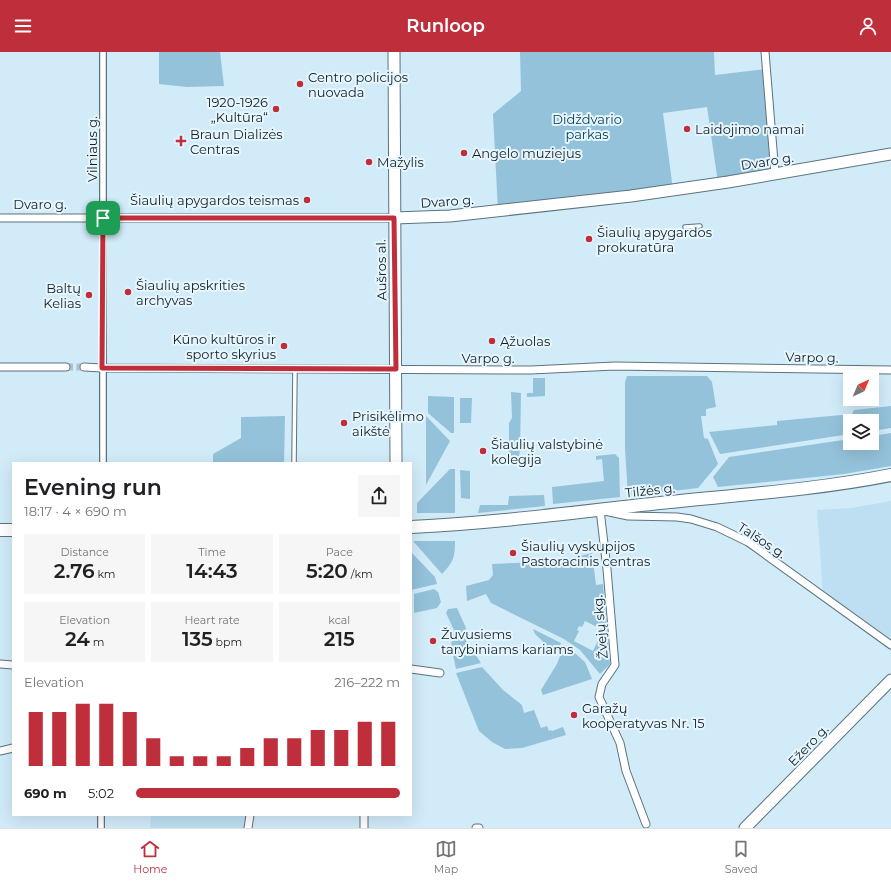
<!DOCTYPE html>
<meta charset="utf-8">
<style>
:root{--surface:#fff;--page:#f6f6f6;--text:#202124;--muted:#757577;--line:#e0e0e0;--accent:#bf2f3b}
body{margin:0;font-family:Montserrat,sans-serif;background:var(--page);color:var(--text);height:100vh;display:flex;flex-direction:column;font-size:15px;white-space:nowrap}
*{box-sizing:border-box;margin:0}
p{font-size:13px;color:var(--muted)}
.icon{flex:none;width:22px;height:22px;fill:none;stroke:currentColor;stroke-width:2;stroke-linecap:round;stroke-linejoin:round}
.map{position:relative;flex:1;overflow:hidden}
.panel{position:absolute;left:12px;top:410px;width:400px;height:354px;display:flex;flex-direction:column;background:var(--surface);border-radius:0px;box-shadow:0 4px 16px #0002}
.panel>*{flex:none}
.needle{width:26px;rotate:44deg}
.controls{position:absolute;left:843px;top:318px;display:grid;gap:8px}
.controls a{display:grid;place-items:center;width:36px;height:36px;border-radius:0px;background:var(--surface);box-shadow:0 4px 16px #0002;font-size:20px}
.pin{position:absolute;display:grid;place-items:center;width:34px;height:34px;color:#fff;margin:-17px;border-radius:8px;box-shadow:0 2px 6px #0006}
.round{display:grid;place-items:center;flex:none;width:42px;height:42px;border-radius:0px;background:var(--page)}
.head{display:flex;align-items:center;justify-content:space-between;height:68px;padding:0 12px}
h1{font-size:22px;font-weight:600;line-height:30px}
.stats{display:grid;grid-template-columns:repeat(3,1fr);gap:6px;height:68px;padding:4px 12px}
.stats div{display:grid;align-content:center;border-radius:0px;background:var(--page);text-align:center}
.stats b{font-size:20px;font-weight:600}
.stats small{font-size:11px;font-weight:400}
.stats p{font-size:11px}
.chart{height:112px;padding:8px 12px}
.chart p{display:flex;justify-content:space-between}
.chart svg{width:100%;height:72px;margin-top:4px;stroke:var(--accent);stroke-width:6}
ul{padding:0 12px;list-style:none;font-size:13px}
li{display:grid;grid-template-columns:64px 48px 1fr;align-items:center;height:30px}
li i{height:10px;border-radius:5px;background:var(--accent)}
header{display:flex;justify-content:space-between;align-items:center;height:52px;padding:0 12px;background:var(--accent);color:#fff;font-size:18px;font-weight:600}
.tabs{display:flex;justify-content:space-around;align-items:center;height:56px;border-top:1px solid var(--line);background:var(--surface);font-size:11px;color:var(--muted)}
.tabs a{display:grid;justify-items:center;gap:2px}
.tabs .active{color:var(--accent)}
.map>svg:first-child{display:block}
.built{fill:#bddff1}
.green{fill:#94c2da;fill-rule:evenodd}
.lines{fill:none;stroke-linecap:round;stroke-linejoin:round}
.minor-tunnel{stroke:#abc2ce;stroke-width:7;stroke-dasharray:7 3.5;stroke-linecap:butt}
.service-casing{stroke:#5c737f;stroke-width:5.5}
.pedestrian-casing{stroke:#5c737f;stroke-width:8}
.minor-casing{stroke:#5c737f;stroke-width:9}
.secondary-casing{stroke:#5c737f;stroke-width:13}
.trunk-casing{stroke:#5c737f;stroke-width:14}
.service{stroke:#fff;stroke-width:3.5}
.pedestrian{stroke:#fff;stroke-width:5.5}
.minor{stroke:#fff;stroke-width:7}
.secondary{stroke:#fff;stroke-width:11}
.trunk{stroke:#fff;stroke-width:12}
.route-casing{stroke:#fff;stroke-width:8}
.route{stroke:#bf2f3b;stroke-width:5}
.poi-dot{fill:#bf2f3b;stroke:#e6f6ff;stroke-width:1.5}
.labels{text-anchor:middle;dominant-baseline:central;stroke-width:4;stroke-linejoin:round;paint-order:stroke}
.poi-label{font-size:13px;fill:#151f24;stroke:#e6f6ff;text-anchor:start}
.park-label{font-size:13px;fill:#0c4056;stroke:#e6f6ff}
.street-label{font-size:13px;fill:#151f24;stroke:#e6f6ff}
</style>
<header><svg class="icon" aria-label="menu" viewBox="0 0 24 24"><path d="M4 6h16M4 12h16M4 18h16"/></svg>Runloop<svg class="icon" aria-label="person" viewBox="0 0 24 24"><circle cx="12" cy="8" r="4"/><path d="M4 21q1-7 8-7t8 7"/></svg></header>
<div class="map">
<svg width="891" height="776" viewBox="0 0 891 776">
<rect width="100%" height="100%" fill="#d1ebf9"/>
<g class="built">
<polygon points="891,449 891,593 823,543 817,458 851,456"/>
<polygon points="151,763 250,763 248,776 150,776"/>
</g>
<g class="green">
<polygon points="159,0 220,0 224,34 187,35 159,32"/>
<polygon points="520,0 714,0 715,23 766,17 775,122 718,131 707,55 663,61 673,138 498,159 493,62 521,39"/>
<polygon points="627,324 707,324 712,330 716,355 706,357 706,364 701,364 704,386 708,387 718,412 698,436 628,444 625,397 625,330"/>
<polygon points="533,326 545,326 545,344 527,345 527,341 533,341"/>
<path d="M 511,340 L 521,341 L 520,398 L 519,404 C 514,406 512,405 509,401 L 509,371 L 512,366 Z"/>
<polygon points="428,344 454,345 454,381 451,381 428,361"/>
<polygon points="460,346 472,346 471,371 460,371"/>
<polygon points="891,354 891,376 872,379 872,369 850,369 850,382 720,402 709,380 777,373 777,369 852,362 854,358"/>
<polygon points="285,364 284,411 213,411 213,402 241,386 241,365"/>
<polygon points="426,364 450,389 426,433"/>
<polygon points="891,381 891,414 844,422 718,435 713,425 729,405 850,387 850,391 872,391 872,384"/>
<polygon points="615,402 619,406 620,445 553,452 552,435 604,429 602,407 596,408 596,404"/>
<polygon points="450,417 455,417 455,461 417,461 417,451"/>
<polygon points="460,418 470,419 470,447 461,446"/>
<polygon points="544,443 545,454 478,461 480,453 508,453 509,444"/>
<path d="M 413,489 L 455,489 C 455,506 453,510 442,522 Z"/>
<polygon points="411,500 435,525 437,532 411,538"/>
<path d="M 592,501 L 596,533 L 603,532 L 610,612 L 600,622 L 580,598 L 564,587 L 491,551 L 486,542 L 467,549 L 466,534 L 489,528 L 493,523 L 492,512 L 561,509 ZM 585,569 L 603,578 L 593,599 L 574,589 L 579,579 L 577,578 L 579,574 L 582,575 Z"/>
<polygon points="434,537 438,540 441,550 437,556 414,561 414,542"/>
<polygon points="457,556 466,576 463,584 481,611 456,617 451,594 454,578 446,561 448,557"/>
<polygon points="533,577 561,591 556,602 535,582"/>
<polygon points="567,594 585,610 592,627 543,643 541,638 557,612 560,604"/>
<polygon points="482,615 503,638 522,653 524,661 534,658 541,676 547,674 549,679 551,678 552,679 563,675 566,683 522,696 505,697 492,690 479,679 456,621"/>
</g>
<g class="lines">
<polyline class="minor-tunnel" points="66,315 84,315"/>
<defs>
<g id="service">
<polyline points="685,175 700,174"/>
<polyline points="294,411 295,317"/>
</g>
<g id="pedestrian">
<polyline points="103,0 103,411"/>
<polyline points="101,776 101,763"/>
</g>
<g id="minor">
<polyline points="765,0 775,122"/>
<polyline points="0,166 394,166"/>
<polyline points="0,315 66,315"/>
<polyline points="84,315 102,316 531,318 615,314 891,318"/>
<polyline points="0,612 13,613"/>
<polyline points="411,617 440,621"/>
<polyline points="0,699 13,696"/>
<polyline points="364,763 364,776"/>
<polyline points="646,772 626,719 620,691 599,645 602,632 615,613 607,517 600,458 628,464 677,465 691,467 717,475 748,490 891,593"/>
<polyline points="248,776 250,763"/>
<polyline points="476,776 479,776"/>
</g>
<g id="secondary">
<polyline points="394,0 396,411"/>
<polyline points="394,166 450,164 631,144 728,130 891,102"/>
<polyline points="745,776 891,628"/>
</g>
<g id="trunk">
<path d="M 411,475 C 495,471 577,460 660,451 C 737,443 815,438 891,423"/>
<polyline points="0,478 13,478"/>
</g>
</defs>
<use href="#service" class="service-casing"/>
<use href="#pedestrian" class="pedestrian-casing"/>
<use href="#minor" class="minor-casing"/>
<use href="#secondary" class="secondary-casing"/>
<use href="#trunk" class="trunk-casing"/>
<use href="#service" class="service"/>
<use href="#pedestrian" class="pedestrian"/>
<use href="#minor" class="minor"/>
<use href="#secondary" class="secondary"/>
<use href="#trunk" class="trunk"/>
</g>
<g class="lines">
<defs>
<polygon id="route" points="103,166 394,166 396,317 102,316"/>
</defs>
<use href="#route" class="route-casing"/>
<use href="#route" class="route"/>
</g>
<g class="poi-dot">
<circle cx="300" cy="32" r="4"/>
<circle cx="276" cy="57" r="4"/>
<circle cx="687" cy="77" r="4"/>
<path d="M179 83h4v4h4v4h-4v4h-4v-4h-4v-4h4z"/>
<circle cx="464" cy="101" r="4"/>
<circle cx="369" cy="110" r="4"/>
<circle cx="307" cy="148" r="4"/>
<circle cx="589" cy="187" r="4"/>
<circle cx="128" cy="240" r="4"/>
<circle cx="89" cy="243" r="4"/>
<circle cx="492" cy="289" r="4"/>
<circle cx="284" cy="294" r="4"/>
<circle cx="344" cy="371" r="4"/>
<circle cx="483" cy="399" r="4"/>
<circle cx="513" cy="501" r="4"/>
<circle cx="433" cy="589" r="4"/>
<circle cx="574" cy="663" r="4"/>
</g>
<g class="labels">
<g class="poi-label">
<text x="308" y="25">Centro policijos<tspan x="308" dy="15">nuovada</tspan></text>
<text x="268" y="50" text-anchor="end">1920-1926<tspan x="268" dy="15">„Kultūra“</tspan></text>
<text x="695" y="77">Laidojimo namai</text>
<text x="190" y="82">Braun Dializės<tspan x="190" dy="15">Centras</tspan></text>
<text x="472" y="101">Angelo muziejus</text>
<text x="377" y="110">Mažylis</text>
<text x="299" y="148" text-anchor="end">Šiaulių apygardos teismas</text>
<text x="597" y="180">Šiaulių apygardos<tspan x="597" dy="15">prokuratūra</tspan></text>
<text x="136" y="233">Šiaulių apskrities<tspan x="136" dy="15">archyvas</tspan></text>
<text x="81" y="236" text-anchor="end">Baltų<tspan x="81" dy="15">Kelias</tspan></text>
<text x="276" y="287" text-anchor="end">Kūno kultūros ir<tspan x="276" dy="15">sporto skyrius</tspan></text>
<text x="500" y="289">Ąžuolas</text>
<text x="352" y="364">Prisikėlimo<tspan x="352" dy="15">aikštė</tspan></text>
<text x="491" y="392">Šiaulių valstybinė<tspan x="491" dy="15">kolegija</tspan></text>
<text x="521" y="494">Šiaulių vyskupijos<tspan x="521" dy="15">Pastoracinis centras</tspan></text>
<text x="441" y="582">Žuvusiems<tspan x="441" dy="15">tarybiniams kariams</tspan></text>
<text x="582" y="656">Garažų<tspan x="582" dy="15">kooperatyvas Nr. 15</tspan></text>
</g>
<g class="park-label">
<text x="587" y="67">Didždvario<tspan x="587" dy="15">parkas</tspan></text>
</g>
<g class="street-label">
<text transform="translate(92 97) rotate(-90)">Vilniaus g.</text>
<text transform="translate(767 109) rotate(-9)">Dvaro g.</text>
<text transform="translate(447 149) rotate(-4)">Dvaro g.</text>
<text x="40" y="152">Dvaro g.</text>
<text transform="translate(381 218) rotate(-91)">Aušros al.</text>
<text transform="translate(812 305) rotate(1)">Varpo g.</text>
<text x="488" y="306">Varpo g.</text>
<text transform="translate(650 438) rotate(-6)">Tilžės g.</text>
<text transform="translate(762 488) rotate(33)">Talšos g.</text>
<text transform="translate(600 575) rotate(-95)">Žvejų skg.</text>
<text transform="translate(808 693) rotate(-46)">Ežero g.</text>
</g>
</g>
</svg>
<div class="controls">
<a><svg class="needle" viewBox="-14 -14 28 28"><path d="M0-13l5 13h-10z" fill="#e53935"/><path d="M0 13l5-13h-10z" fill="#757577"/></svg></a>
<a><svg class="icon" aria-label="layers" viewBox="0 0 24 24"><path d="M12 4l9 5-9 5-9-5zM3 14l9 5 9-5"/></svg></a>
</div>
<div class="pin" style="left:103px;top:166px;background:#1e9e55"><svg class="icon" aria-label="arrive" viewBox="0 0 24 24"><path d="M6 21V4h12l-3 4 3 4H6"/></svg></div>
<section class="panel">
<div class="head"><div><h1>Evening run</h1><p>18:17 · 4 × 690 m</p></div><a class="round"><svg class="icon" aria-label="share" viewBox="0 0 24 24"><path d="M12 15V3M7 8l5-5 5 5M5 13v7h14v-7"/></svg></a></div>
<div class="stats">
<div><p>Distance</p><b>2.76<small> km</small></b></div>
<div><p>Time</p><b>14:43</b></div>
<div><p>Pace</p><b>5:20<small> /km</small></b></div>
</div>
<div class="stats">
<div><p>Elevation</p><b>24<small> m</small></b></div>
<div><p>Heart rate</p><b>135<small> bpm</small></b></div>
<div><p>kcal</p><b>215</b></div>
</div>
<div class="chart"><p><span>Elevation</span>216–222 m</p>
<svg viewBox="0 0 160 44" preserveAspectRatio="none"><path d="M5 44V11M15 44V11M25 44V6M35 44V6M45 44V11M55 44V27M65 44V38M75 44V38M85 44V38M95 44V33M105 44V27M115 44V27M125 44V22M135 44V22M145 44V17M155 44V17"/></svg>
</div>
<ul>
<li><b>690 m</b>5:02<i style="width:100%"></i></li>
</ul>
</section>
</div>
<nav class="tabs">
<a class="active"><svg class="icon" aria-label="home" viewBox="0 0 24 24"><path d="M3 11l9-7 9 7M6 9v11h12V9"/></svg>Home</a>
<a><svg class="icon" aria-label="map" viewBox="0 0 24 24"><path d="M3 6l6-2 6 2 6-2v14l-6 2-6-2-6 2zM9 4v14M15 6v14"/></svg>Map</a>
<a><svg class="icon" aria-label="saved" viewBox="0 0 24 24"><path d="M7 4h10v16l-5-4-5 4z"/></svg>Saved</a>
</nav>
